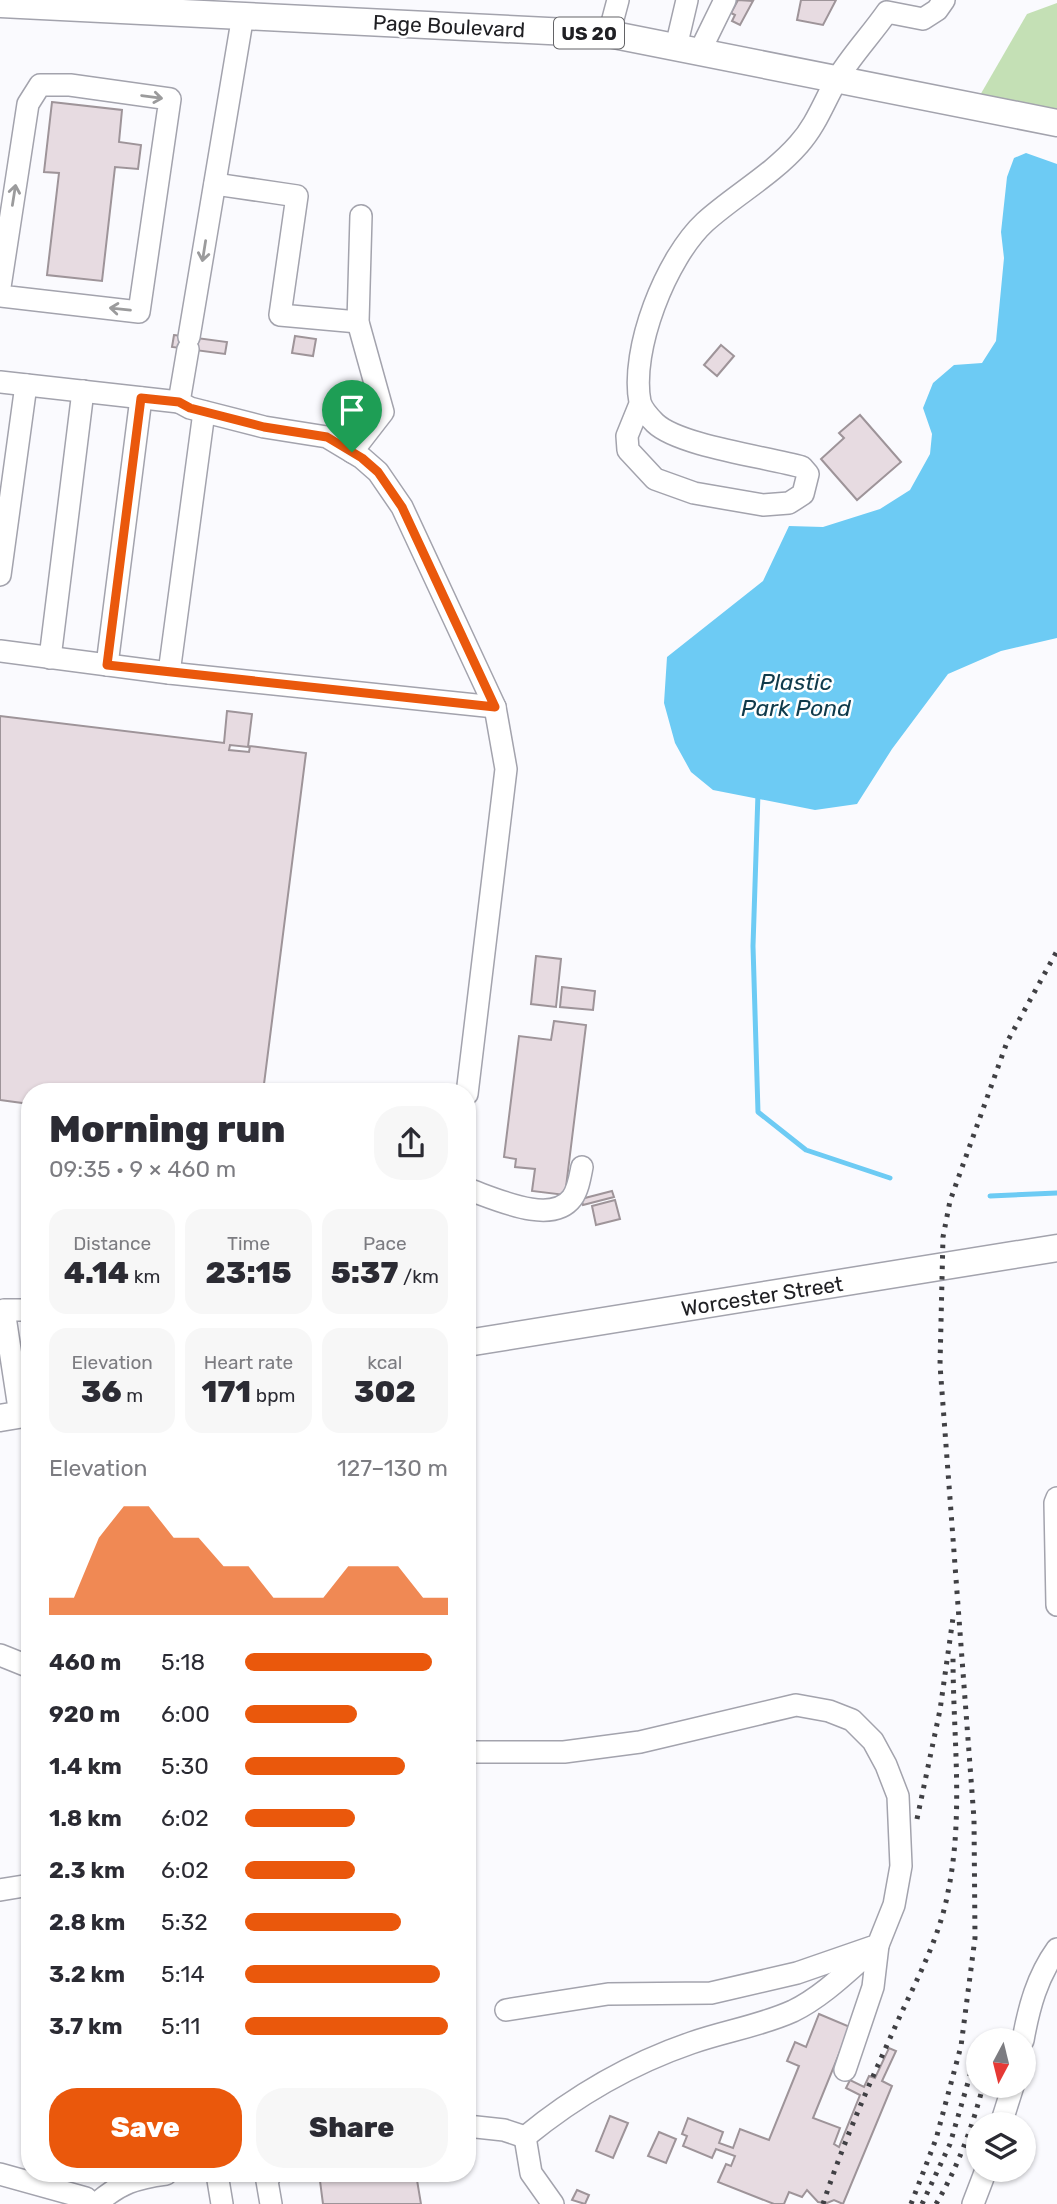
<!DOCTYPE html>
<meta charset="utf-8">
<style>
:root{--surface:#fff;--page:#f7f7f7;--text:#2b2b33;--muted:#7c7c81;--accent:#ea580c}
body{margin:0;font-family:Rubik,sans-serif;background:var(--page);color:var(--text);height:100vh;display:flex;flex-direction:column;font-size:26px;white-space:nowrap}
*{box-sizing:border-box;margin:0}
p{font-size:23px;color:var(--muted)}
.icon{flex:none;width:38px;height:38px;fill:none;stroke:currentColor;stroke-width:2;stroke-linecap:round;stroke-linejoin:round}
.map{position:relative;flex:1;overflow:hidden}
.side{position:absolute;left:21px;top:1083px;width:455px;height:1099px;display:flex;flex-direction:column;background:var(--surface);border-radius:28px;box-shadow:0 2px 5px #0004}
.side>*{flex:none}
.needle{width:46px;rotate:187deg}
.tools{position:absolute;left:966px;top:2028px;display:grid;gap:14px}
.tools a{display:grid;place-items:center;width:70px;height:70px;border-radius:50%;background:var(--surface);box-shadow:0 2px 5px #0004;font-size:35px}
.pin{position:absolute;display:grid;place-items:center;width:60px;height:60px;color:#fff;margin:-72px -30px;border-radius:50% 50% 50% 0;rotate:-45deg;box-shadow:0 0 7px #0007}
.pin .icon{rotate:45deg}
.round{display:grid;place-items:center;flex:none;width:74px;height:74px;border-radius:28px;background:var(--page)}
.head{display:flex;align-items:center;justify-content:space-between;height:119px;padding:0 28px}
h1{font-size:38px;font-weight:800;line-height:52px}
.metrics{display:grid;grid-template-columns:repeat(3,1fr);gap:10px;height:119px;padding:7px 28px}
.metrics div{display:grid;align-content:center;border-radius:18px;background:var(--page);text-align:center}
.metrics b{font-size:30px;font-weight:800}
.metrics small{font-size:19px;font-weight:400}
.metrics p{font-size:19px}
.chart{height:196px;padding:14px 28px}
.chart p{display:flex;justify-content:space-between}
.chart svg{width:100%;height:126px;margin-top:7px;fill:var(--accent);opacity:.7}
.button{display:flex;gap:14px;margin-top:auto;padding:14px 28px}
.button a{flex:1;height:80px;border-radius:28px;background:var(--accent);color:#fff;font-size:28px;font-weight:800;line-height:80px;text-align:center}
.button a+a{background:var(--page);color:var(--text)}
ul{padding:0 28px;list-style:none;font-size:23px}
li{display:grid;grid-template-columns:112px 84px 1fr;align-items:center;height:52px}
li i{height:18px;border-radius:9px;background:var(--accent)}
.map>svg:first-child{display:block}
.green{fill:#c4e0b5}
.water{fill:#6dcbf4}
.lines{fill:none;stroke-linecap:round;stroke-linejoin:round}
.stream{stroke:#6dcbf4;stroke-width:5}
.building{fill:#e7dbe1;stroke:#9e9499;stroke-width:2}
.minor-casing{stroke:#a3a3ad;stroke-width:24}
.major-casing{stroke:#a3a3ad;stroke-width:29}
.minor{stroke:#fff;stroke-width:21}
.major{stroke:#fff;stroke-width:26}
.rail{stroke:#404044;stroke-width:5;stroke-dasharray:3.5 7;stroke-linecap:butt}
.oneway{stroke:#9b9b9c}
.route-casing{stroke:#fff;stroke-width:14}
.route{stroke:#ea580c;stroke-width:9}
.labels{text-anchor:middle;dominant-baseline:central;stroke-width:5;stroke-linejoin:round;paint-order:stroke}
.shield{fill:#fff;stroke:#636366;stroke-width:2}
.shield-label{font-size:19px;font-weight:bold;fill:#202024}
.street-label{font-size:21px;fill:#202024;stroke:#fff}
.water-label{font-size:23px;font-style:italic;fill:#0f3a4b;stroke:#fff}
</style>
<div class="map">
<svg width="1057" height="2204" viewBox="0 0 1057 2204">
<rect width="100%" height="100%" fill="#fafafe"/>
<polygon class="green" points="1057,3 1057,124 979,97 1027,14"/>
<polygon class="water" points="1026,153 1057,164 1057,638 1001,651 948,674 892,749 857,804 815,810 713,790 691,772 675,743 664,703 667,657 763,581 789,526 823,527 880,509 910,490 930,454 932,434 923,408 933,383 954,365 982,363 996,341 1004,258 1001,232 1007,177 1014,158"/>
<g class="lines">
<g class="stream">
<polyline points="758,793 753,946 758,1112 806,1150 890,1178"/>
<polyline points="990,1196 1057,1193"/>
</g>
</g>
<g class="building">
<polygon points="738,0 753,1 740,25 732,21 735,15 731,13"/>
<polygon points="801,0 836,0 823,25 797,20"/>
<polygon points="52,102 122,110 119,142 141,145 138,169 115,167 102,281 47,275 59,173 44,172"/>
<polygon points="174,335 227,342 225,354 172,347"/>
<polygon points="295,336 316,339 313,356 292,353"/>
<polygon points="721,345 734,356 717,376 704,365"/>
<polygon points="860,415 901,462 857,500 821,459 844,438 839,433"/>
<polygon points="227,711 252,714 248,747 230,745 229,750 249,752 250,746 306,753 263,1092 30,1092 30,1104 0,1100 0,716 224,743"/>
<polygon points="536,956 561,959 556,1007 531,1004"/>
<polygon points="562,987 595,991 593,1010 560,1007"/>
<polygon points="554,1021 586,1025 565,1195 532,1191 535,1169 515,1167 516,1159 504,1157 519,1036 551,1040"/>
<polygon points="612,1191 614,1197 583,1205 581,1199"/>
<polygon points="615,1200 620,1219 596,1225 592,1206"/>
<polygon points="819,2014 850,2027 813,2118 840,2128 834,2144 839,2147 860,2095 846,2088 850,2080 864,2087 869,2076 875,2078 889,2048 896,2051 882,2081 892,2086 843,2204 834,2200 827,2203 818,2202 807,2190 802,2197 789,2192 784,2204 774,2204 718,2182 726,2164 731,2166 735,2156 716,2149 712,2158 683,2146 687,2136 682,2134 688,2118 723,2132 719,2143 733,2148 740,2129 769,2140 799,2066 787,2061 795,2042 806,2047"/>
<polygon points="610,2116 628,2123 613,2158 596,2151"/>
<polygon points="659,2132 676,2139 666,2163 648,2156"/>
<polygon points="381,2174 416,2174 421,2204 323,2204 320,2181"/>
<polygon points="577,2190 589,2195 585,2204 572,2200"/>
</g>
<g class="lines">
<defs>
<g id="minor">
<polyline points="609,34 618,0"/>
<polyline points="676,47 687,0"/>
<polyline points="700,51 725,0"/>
<polyline points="215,184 297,196 280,315 358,322"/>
<polyline points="0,287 28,104 40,85 70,85 170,99 139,312 0,296"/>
<polyline points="189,337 243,15"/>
<polyline points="188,349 179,402 190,408 264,427 327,437 362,458 378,472 402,507 495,707 506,769 467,1094"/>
<polyline points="0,382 179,402"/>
<path d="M 640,404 L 627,436 L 628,450 L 655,479 L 694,493 L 763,505 L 789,503 L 803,494 L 808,474 L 802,467 C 767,457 679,446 655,423 C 650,418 642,409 640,402 C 630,350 666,258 705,222 C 735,195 772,175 799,144 C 816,125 824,102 836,81 C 850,57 871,35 887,12 L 923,19 L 937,10 L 944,0"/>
<polyline points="352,452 383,412 358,322 361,216"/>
<polyline points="0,575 26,385"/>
<polyline points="0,651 169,673 204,412"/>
<polyline points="50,658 83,391"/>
<polyline points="107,665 141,398"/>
<polyline points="169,673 495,707"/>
<path d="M 467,1189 C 494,1198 551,1226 572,1198 C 578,1190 580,1177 582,1167"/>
<polyline points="20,1415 4,1310 30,1310"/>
<polyline points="1057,1498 1055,1503 1057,1605"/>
<polyline points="0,1655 30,1667"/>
<polyline points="467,1752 564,1752 640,1742 796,1705 829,1711 852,1720 873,1741 886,1765 898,1796 901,1866 894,1905 878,1945 797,1973 711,1993 608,1994 506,2010"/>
<polyline points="0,1890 30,1885"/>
<path d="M 1023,2040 C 1029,2007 1037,1977 1057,1949"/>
<polyline points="1001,2124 1013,2086"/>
<path d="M 467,2126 L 504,2130 L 525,2137 C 575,2096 630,2064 691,2043 C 725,2031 760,2026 793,2011 C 824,1996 852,1967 878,1945 L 873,1987 L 845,2070"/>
<polyline points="525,2137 531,2173 553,2204"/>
<polyline points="0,2174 86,2198 91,2204"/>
<polyline points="217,2174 222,2204"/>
<polyline points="271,2174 267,2181 271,2204"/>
<path d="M 96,2204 C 120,2183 136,2178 166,2174"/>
<polyline points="973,2204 986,2170"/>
</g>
<g id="major">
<polyline points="0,4 609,34 1057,123"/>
<polyline points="467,1343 1057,1248"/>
<polyline points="0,1418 30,1413"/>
</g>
</defs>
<use href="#minor" class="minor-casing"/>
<use href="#major" class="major-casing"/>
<use href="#minor" class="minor"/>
<use href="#major" class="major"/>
<g class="rail">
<polyline points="917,1819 940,1710 953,1618"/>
<path d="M 823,2204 C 844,2140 872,2078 900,2016 C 918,1977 940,1936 948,1892 C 964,1815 953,1736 953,1658"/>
<polyline points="911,2204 936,2139 961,2046 975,1938 974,1819 940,1365 943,1237 950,1201 1007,1042 1057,951"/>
<polyline points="922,2204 950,2144 978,2048"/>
<path d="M 936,2204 C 958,2167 972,2128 983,2086"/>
</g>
</g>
<defs><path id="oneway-shaft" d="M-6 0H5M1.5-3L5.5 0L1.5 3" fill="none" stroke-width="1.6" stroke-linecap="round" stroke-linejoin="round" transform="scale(1.75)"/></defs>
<g class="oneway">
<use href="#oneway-shaft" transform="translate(152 97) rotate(8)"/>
<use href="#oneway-shaft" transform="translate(14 195) rotate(-81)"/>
<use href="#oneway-shaft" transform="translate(204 251) rotate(99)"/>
<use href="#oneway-shaft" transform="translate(120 309) rotate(-174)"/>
</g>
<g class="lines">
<defs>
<polygon id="route" points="141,398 179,402 190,408 264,427 327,437 362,458 378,472 402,507 495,707 107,665"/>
</defs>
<use href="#route" class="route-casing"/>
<use href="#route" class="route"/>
</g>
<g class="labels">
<rect class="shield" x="554" y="17.5" width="70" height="31" rx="5"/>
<g class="shield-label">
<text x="589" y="33">US 20</text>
</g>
<g class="street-label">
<text transform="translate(449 26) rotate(3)">Page Boulevard</text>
<text transform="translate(762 1296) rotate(-9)">Worcester Street</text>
</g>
<g class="water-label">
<text x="796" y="682">Plastic<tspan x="796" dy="26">Park Pond</tspan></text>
</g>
</g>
</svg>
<div class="tools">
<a><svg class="needle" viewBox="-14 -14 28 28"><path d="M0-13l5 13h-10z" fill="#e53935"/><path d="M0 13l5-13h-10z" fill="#7c7c81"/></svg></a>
<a><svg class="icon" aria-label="layers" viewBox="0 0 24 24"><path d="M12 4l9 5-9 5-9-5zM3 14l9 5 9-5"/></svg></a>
</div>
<div class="pin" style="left:352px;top:452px;background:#1e9e55"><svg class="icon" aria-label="arrive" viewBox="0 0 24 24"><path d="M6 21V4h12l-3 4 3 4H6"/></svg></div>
<section class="side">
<div class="head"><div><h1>Morning run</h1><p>09:35 · 9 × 460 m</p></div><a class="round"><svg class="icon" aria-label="share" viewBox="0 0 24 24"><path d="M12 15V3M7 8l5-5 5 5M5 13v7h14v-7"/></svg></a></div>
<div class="metrics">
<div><p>Distance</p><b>4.14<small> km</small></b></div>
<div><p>Time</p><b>23:15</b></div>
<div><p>Pace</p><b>5:37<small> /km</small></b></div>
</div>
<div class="metrics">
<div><p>Elevation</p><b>36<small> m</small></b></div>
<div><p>Heart rate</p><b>171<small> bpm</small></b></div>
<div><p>kcal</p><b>302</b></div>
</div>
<div class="chart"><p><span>Elevation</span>127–130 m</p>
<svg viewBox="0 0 160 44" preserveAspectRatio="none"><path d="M0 44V38L10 38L20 17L30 6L40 6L50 17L60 17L70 27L80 27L90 38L100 38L110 38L120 27L130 27L140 27L150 38L160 38V44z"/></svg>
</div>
<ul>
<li><b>460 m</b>5:18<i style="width:92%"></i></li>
<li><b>920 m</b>6:00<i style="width:55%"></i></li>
<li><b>1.4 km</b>5:30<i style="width:79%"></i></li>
<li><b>1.8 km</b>6:02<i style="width:54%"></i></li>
<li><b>2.3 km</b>6:02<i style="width:54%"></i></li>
<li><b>2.8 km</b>5:32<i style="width:77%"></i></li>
<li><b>3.2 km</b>5:14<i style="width:96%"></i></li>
<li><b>3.7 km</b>5:11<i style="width:100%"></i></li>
</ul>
<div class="button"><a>Save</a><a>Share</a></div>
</section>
</div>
